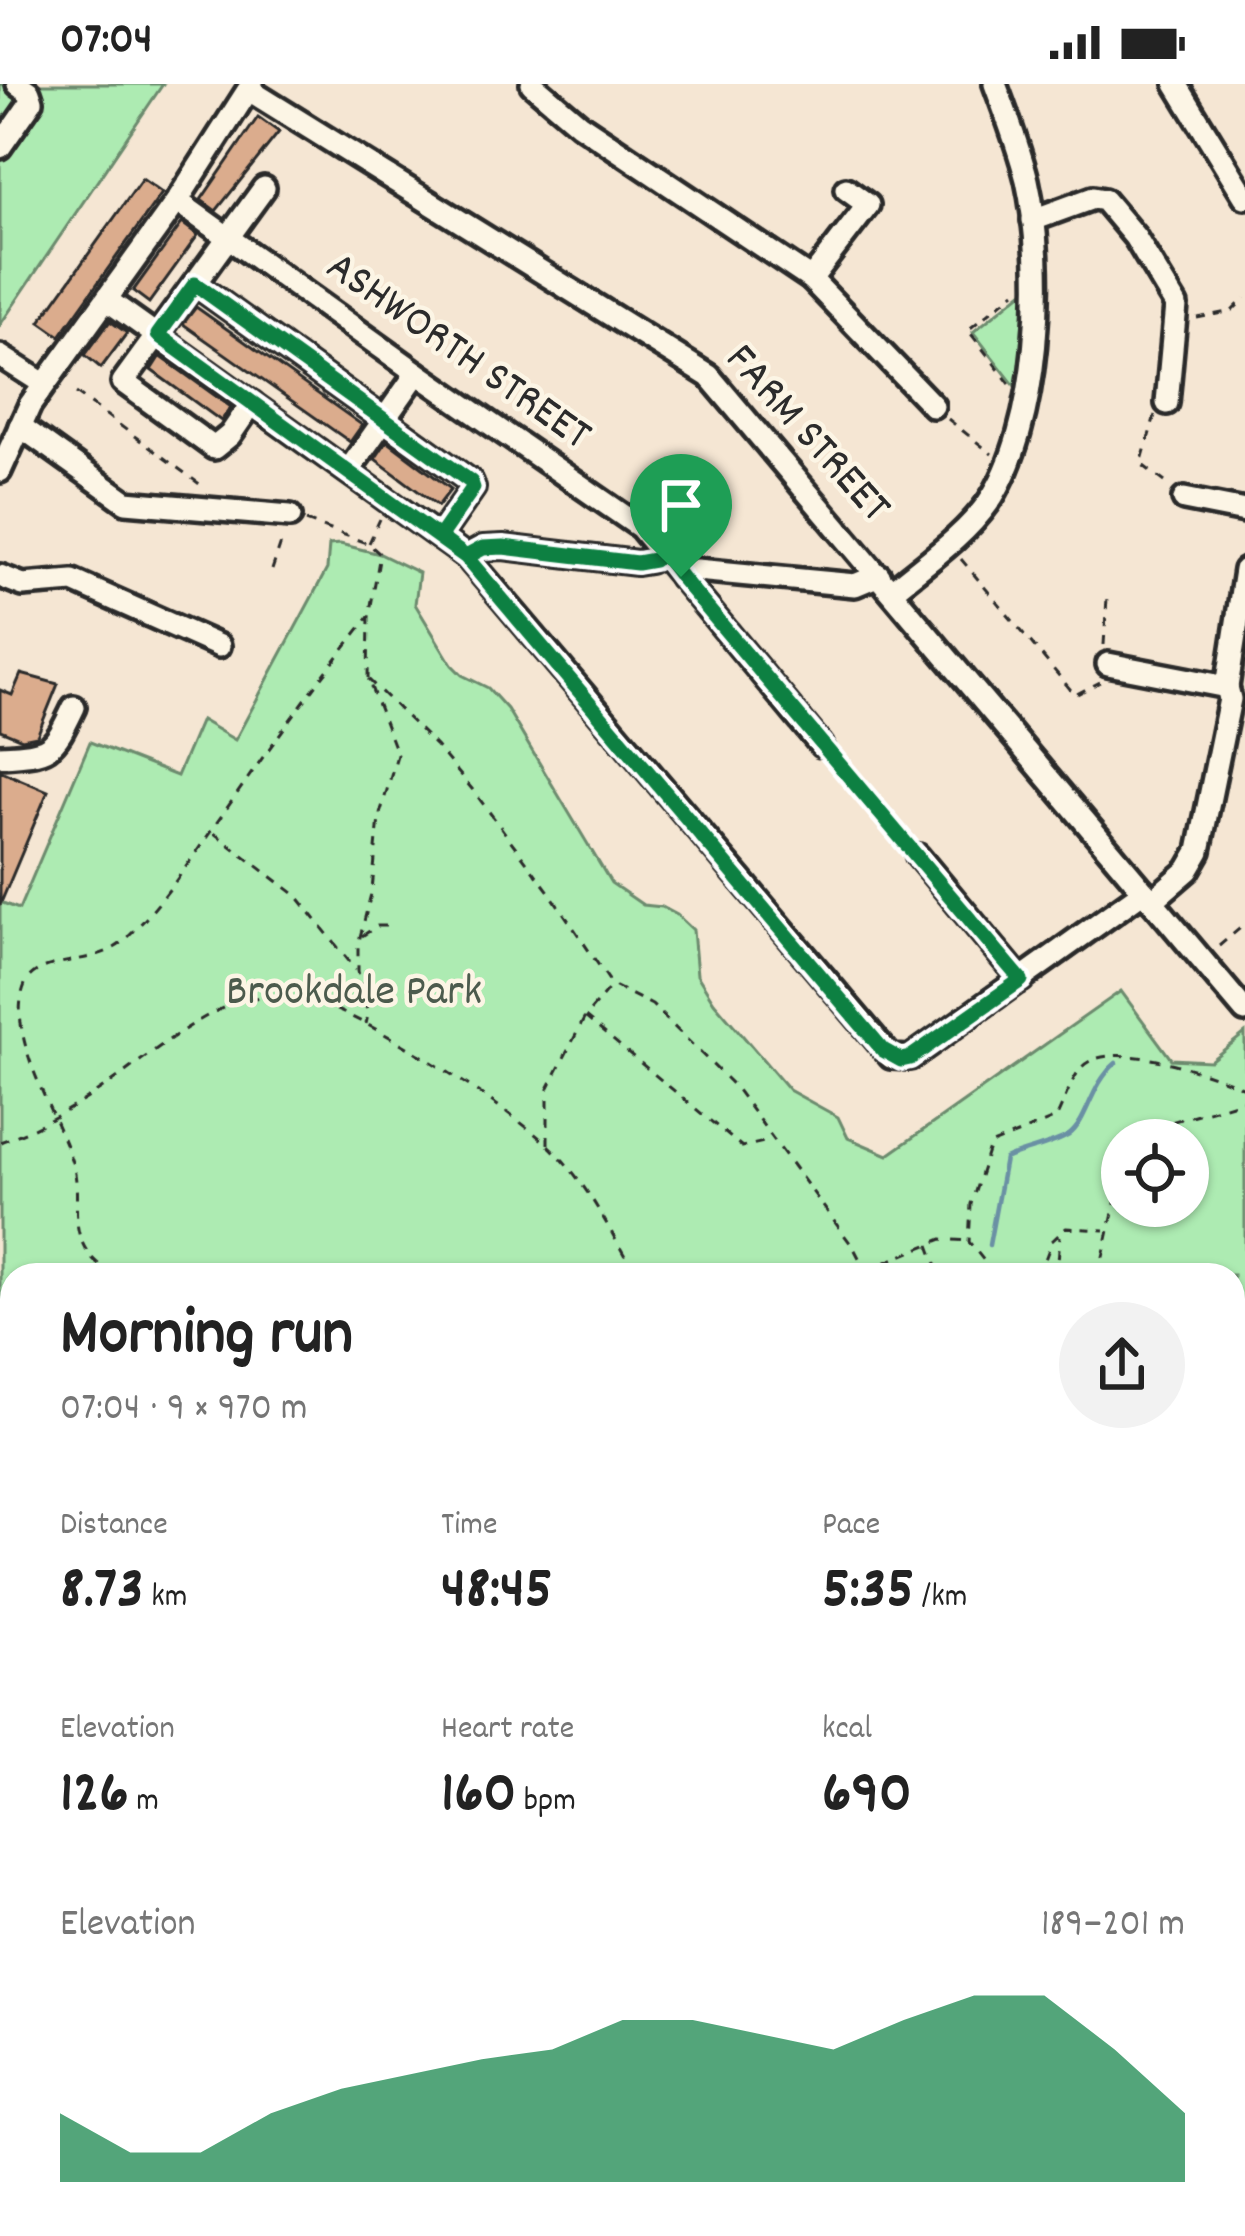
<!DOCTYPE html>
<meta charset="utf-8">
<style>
:root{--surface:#fff;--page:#f2f2f2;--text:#222;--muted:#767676;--accent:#0b8043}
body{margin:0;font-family:Dekko,sans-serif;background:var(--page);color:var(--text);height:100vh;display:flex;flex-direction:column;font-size:45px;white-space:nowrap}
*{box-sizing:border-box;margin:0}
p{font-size:39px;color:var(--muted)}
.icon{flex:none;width:66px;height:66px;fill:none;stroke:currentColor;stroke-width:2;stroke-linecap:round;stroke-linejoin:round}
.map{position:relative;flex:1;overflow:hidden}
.sheet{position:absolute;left:0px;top:1179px;width:1245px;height:975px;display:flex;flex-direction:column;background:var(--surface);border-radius:36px 36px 0 0;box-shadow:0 3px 9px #0004}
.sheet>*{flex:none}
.tools{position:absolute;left:1101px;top:1035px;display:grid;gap:24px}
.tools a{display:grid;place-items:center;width:108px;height:108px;border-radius:50%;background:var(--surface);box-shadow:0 3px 9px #0004;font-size:60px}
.pin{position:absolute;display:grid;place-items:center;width:102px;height:102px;color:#fff;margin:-123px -51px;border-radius:50% 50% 50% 0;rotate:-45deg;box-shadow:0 0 12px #0007}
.pin .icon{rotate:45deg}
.round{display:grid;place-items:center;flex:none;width:126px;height:126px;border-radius:63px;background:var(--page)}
.headline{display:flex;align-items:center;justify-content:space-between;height:204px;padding:0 60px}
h1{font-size:66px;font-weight:700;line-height:90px}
.stats{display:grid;grid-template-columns:repeat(3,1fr);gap:18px;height:204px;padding:12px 60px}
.stats div{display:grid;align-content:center}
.stats b{font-size:60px;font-weight:700}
.stats small{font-size:33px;font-weight:400}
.stats p{font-size:33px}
.chart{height:336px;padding:24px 60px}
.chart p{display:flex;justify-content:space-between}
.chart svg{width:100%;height:216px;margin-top:12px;fill:var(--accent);opacity:.7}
.status{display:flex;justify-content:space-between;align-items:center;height:84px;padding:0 60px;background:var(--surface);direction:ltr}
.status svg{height:33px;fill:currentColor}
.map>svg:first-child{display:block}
.built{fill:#edd5be}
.green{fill:#adebb2;stroke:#6c8b6e;stroke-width:3;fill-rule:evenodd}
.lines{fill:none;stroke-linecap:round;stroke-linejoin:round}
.stream{stroke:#6a90a4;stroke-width:4.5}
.building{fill:#dbac8d;stroke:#2b2b2b;stroke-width:3}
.minor-casing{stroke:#2b2b2b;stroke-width:30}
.path{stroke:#2b2b2b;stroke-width:3;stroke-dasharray:9 9;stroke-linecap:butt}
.minor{stroke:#fcf5e5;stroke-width:21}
.route-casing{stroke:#fff;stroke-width:24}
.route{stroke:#0b8043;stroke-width:15}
.labels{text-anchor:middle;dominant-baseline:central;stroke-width:9;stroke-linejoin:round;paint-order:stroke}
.street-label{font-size:45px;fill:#2b2b2b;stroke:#fcf5e5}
.park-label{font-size:45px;fill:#4c5b4d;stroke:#fcf5e5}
</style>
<div class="status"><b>07:04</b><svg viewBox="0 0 49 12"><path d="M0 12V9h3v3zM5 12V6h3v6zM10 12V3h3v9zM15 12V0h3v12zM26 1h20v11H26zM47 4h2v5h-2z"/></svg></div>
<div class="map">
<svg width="1245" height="2152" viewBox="0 0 1245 2152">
<rect width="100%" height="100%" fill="#f5e6d3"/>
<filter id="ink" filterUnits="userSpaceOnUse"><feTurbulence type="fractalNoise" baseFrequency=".00833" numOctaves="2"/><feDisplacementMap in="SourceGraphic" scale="24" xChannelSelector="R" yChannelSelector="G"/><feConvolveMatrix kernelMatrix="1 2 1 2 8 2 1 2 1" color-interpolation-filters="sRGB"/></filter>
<g filter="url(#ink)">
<polygon class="built" points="0,1417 1,1424 12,1425 12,1589 0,1612"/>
<g class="green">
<polygon points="0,0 163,0 0,241"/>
<polygon points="1025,206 1018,306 973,248"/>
<path d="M 340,460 L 380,470 L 419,489 L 415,520 L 452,581 L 462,591 L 488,604 L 507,625 L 611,799 L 643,821 L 662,823 L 677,831 L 693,846 L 697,891 L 714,918 L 789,1006 L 838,1033 L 848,1054 L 888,1071 L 1121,907 L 1171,975 L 1210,977 L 1245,949 L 1245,1653 L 1233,1654 L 1233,1191 L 12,1191 L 12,1226 L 0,1217 L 0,818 L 19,825 L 90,658 L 177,692 L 201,636 L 235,656 L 327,485 L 329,461 ZM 1122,1056 L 1188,1056 L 1188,1122 L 1122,1122 Z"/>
<polygon points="1245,1687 1245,2152 1103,2152 1105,2142 1233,2142 1233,1689"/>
</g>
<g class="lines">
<g class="stream">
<path d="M 989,1161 L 1005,1075 C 1024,1066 1051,1062 1069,1051 C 1088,1037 1090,1001 1116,979"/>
<polyline points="1233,1549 1245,1561"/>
<polyline points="1245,2152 1245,2114"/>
</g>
</g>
<g class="building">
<polygon points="258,33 279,48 216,127 201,116"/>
<polygon points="142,95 162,109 60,252 40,238"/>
<polygon points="182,139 198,151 149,219 133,207"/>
<polygon points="196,223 362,341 350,358 183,240"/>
<polygon points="110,237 127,249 101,284 85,271"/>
<polygon points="160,272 231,323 221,337 151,286"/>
<polygon points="387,357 451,405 438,422 375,375"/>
<polygon points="21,590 58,600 37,652 22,655 0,646 0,606 12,611"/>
<polygon points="0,687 48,707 0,821"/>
</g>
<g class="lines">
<defs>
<g id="minor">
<polyline points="532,0 579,40 811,195 868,121 846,105"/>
<polyline points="1176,0 1245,113"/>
<polyline points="249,6 709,292 1245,927"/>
<polyline points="0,63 32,17 29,8 18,0"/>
<polyline points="177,117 417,289 640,443 821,661"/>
<polyline points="1033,136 1093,114 1104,116 1135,153 1176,221 1167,319"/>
<polyline points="811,195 933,322"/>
<polyline points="195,200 471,398 473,404 439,453"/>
<polyline points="107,216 467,473 891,973 910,974 1144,807"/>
<polyline points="0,272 44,300"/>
<polyline points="252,319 230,351 214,364 123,298 264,104"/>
<polyline points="20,342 126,418 290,432"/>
<polyline points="0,387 30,321 177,117 252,0"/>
<polyline points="348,387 417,289"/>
<polyline points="1184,415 1245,427"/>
<polyline points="467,473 483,464 503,463 637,479 650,477 663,469"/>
<polyline points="0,492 23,501 73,497 219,562"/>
<polyline points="681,493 697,486 855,501 879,491"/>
<path d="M 893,506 C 925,479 963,454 988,419 C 1040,344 1047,184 1027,96 C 1019,64 1007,32 995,0"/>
<polyline points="1108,580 1227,603"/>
<path d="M 0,672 C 51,669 52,669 74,623"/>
<polyline points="918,772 1021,896"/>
<polyline points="1152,817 1188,786 1199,767 1230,615 1227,603 1245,486"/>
<polyline points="0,1240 12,1249"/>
<polyline points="0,1286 12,1283"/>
<polyline points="1233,1678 1245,1675"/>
<polyline points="0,1788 12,1784"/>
<polyline points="0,1970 12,1971"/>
<polyline points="0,2098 12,2101"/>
<polyline points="76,2142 87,2152"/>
<polyline points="333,2142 344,2152"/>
<polyline points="701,2142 704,2152"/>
<polyline points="910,2152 914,2142"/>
</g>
</defs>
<use href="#minor" class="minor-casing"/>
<g class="path">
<polyline points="1197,234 1232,227 1245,214"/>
<polyline points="1010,300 968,246 1015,208"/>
<polyline points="76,309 205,404"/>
<polyline points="1155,331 1141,380 1169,401"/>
<polyline points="948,335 992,370"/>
<polyline points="306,437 369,460 380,470 369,533 368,595 397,671 379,734 372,806 358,861 358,887 368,931 366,940"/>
<polyline points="369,459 380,435"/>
<polyline points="961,475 1075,611 1100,598"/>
<polyline points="272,486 283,453"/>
<polyline points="1104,561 1107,514"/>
<polyline points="368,595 436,662 472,705 550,809 612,901 652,921 734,1002 854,1164 868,1191"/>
<polyline points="834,676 907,759"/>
<polyline points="214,749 297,812 356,886"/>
<polyline points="362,852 377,842 388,842"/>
<polyline points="1219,862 1245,840"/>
<polyline points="585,933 742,1063 769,1057"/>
<polyline points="1144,1056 1154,1043 1245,1016"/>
<path d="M 0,1058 C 33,1046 68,1027 97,1008 C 140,979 180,943 227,922 C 252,911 281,910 308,916 C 364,929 506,1022 549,1062 C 587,1097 610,1148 636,1191"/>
<polyline points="548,1060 548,1005 585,933 611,902"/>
<polyline points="929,1161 940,1191"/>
<polyline points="991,1183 1008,1191"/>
<polyline points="869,1185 942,1155 967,1157"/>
<path d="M 113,1191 C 100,1182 88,1173 82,1158 C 72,1137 80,1108 74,1085 C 61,1035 0,948 27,896 C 44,871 98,883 126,855 C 167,815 199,763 232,717 C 276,654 321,593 369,533"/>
<path d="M 986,1191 L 989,1183 L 969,1158 L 971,1120 L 990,1061 L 1056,1034 C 1064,1019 1071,995 1082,983 C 1110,953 1212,990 1245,1004"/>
<polyline points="1039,1191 1052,1157 1066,1144 1105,1146"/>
<polyline points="1057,1191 1060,1152"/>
<polyline points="1099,1191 1122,1088"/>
<polyline points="0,1352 12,1351"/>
<polyline points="1233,1356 1245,1372"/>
<polyline points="1233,1448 1245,1457"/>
</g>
<use href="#minor" class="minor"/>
</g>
</g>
<g class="lines" filter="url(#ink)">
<defs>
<polyline id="route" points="681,493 663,469 654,476 637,479 503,463 483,464 466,473 158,251 195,200 471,398 473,404 439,453 466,473 883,966 901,976 910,974 1021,896 681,493"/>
</defs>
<use href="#route" class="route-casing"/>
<use href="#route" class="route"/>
</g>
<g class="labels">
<g class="street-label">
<text transform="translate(457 269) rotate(35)">ASHWORTH STREET</text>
<text transform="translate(806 351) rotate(48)">FARM STREET</text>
</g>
<g class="park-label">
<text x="354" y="910">Brookdale Park</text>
</g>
</g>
</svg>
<div class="tools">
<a><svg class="icon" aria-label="locate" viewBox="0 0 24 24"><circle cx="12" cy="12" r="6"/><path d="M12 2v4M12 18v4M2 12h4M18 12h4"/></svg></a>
</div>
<div class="pin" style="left:681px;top:493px;background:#1e9e55"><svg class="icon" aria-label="arrive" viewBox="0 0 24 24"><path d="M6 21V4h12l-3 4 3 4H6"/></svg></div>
<section class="sheet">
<div class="headline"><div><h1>Morning run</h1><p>07:04 · 9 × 970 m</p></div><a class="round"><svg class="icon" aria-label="share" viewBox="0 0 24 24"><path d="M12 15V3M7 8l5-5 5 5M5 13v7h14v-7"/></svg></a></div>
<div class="stats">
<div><p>Distance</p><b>8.73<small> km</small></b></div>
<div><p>Time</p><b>48:45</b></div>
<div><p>Pace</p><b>5:35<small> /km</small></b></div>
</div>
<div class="stats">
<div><p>Elevation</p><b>126<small> m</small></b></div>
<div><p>Heart rate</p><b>160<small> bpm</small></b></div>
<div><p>kcal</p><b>690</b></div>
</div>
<div class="chart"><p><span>Elevation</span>189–201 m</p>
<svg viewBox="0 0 160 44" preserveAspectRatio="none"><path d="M0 44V30L10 38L20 38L30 30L40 25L50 22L60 19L70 17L80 11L90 11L100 14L110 17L120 11L130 6L140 6L150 17L160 30V44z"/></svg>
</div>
</section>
</div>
